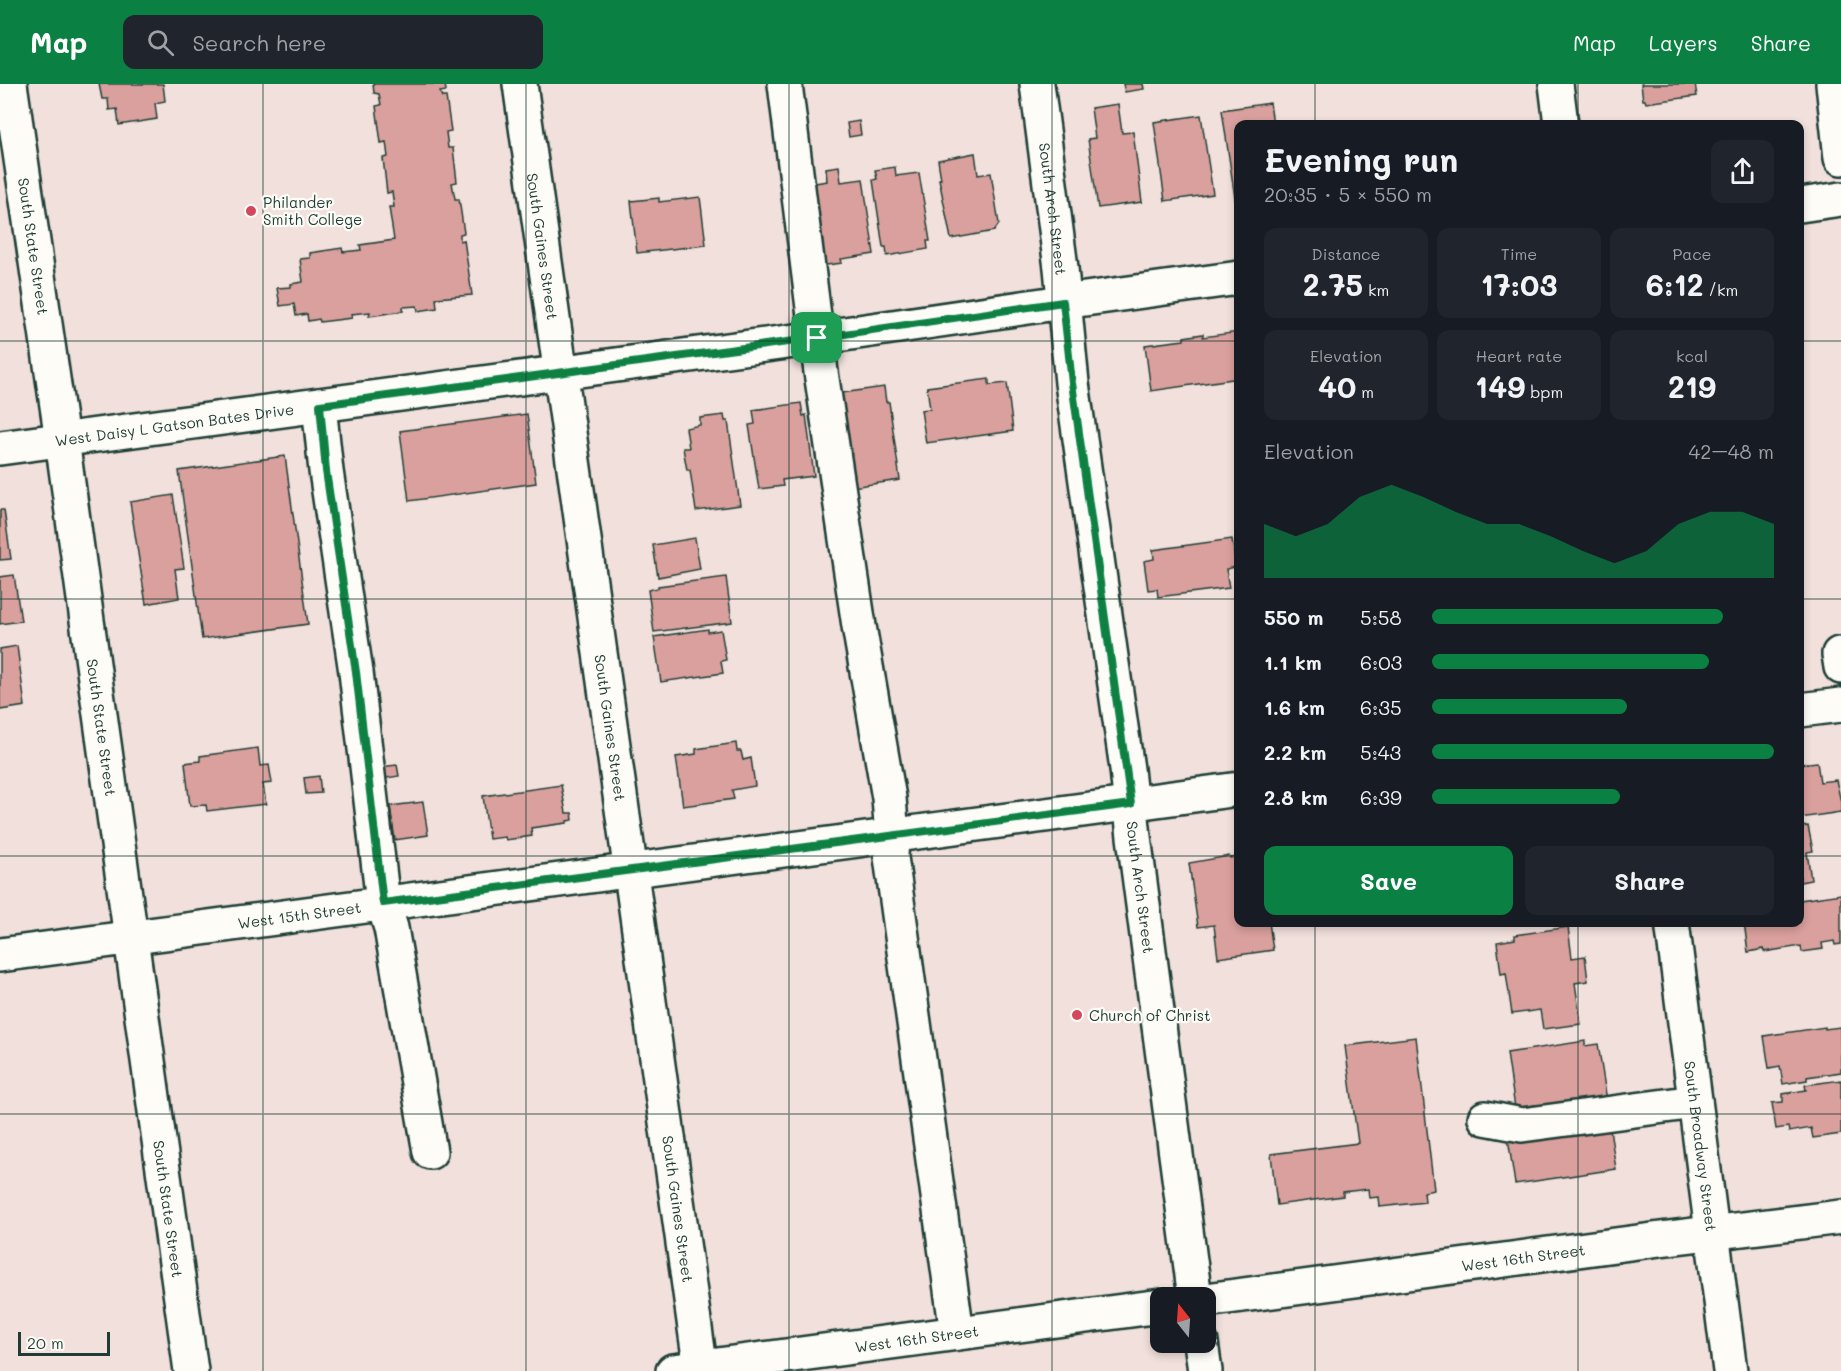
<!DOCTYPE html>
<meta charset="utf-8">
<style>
:root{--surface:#171b24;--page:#20242c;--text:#f1f3f6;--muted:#9ea1a6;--accent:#0b8043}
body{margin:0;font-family:Mali,sans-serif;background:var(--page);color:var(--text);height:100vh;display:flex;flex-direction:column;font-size:22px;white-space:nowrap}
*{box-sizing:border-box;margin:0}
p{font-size:20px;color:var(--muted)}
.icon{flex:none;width:33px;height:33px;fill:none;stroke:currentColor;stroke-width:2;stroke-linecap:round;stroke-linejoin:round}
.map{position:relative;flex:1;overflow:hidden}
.side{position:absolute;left:1234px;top:36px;width:570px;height:807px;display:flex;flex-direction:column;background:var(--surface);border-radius:12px;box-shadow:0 3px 9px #0003}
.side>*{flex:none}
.needle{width:39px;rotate:343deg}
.buttons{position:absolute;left:1150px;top:1203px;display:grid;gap:12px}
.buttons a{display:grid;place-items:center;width:66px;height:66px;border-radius:12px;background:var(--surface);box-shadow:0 3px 9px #0003;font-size:30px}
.scale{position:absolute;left:18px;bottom:15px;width:92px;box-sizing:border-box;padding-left:6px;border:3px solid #1f3d34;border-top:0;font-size:16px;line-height:21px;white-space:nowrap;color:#1f3d34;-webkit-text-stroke:4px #fdfcf7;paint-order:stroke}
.pin{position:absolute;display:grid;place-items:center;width:51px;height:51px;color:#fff;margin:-26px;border-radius:12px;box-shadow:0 3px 9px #0006}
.round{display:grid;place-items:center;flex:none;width:63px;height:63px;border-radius:12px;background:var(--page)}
.head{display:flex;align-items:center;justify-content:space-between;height:102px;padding:0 30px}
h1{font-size:33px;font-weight:700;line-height:45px}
.stats{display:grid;grid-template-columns:repeat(3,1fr);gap:9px;height:102px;padding:6px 30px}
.stats div{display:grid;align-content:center;border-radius:12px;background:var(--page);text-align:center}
.stats b{font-size:30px;font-weight:700}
.stats small{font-size:16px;font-weight:400}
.stats p{font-size:16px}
.chart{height:168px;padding:12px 30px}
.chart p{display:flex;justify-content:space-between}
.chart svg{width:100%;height:108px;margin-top:6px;fill:var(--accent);opacity:.7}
.button{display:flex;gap:12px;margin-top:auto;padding:12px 30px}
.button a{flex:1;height:69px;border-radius:12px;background:var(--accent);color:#fff;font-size:24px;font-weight:700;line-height:69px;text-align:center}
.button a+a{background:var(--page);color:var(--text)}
ul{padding:0 30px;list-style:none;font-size:20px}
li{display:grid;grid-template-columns:96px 72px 1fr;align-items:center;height:45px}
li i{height:15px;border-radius:8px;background:var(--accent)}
header{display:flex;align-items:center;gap:36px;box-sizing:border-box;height:84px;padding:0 30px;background:var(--accent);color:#fff}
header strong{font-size:28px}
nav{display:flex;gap:33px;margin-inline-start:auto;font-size:21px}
.search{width:420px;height:54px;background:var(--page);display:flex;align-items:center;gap:15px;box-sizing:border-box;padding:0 21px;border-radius:12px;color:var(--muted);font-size:22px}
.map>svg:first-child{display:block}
.building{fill:#daa09d;stroke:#1f3d34;stroke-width:1.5}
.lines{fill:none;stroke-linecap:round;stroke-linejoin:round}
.minor-casing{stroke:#1f3d34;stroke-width:38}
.major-casing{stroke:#1f3d34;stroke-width:38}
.minor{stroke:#fdfcf7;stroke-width:33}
.major{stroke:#fdfcf7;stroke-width:33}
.route-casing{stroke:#fff;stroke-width:12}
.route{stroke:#0b8043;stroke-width:8}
.grid{fill:none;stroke:#1f3d34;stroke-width:1.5;stroke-opacity:0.55}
.poi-dot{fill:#d1495b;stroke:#fdfcf7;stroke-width:2}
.labels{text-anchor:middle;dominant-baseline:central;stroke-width:4.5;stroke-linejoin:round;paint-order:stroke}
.poi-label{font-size:15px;fill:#1f3d34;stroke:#fdfcf7;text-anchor:start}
.street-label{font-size:15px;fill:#1f3d34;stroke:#fdfcf7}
</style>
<header>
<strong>Map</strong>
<div class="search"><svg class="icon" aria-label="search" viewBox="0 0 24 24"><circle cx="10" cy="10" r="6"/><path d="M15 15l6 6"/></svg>Search here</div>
<nav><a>Map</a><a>Layers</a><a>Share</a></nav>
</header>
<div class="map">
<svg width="1841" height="1287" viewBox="0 0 1841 1287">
<rect width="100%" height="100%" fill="#f2e0dc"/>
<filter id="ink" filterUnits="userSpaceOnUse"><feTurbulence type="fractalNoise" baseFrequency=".0167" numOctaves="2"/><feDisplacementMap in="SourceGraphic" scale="12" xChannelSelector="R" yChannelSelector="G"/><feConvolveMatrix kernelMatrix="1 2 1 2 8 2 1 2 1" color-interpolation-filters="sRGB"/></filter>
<g filter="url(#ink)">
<g class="building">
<polygon points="99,0 163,0 165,17 155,19 157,35 119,41 117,25 109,26 108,15 102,15"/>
<polygon points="373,0 445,0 446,7 440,8 442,13 446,13 451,47 446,48 448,64 453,64 457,98 452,99 455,115 459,115 464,149 460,150 460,157 464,156 472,211 436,214 437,224 418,227 417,222 403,223 403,227 369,232 370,228 351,230 352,234 320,238 319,235 308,237 307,230 296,232 294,220 280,222 277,204 291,203 291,200 303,198 300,175 310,174 310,169 342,164 343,168 361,166 360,161 394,156 389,123 394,123 392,108 387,109 383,74 388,73 386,58 381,59 376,22 381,21 379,10 374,9"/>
<polygon points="1123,0 1143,0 1144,5 1125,8"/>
<polygon points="1641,0 1695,0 1697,12 1646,19 1645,16 1643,16"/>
<polygon points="1270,19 1273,40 1239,40 1239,121 1236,121 1222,26"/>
<polygon points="1118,20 1122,49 1133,48 1142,118 1098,124 1088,55 1095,54 1091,24"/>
<polygon points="1201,31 1213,110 1165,117 1154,38"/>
<polygon points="859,37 861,51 849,53 847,39"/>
<polygon points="975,69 978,91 991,89 999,140 994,147 951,155 939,95 941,95 938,76"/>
<polygon points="839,82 841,98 863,95 874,170 841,175 842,179 819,182 803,101 827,97 826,84"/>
<polygon points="895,83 896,92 919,89 930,157 927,157 928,165 887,172 886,163 883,163 873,96 877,95 875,86"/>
<polygon points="700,113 706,161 637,169 631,117 659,114 659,118"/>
<polygon points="1239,248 1239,294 1151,307 1145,261 1184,256 1184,253 1203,250 1203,253"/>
<polygon points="989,295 989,301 1007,299 1013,347 926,359 921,326 930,325 927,303"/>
<polygon points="884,303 886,318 889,318 900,396 852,403 840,324 844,323 842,309"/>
<polygon points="801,319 803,332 806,331 814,392 782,396 783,402 759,405 749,341 755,340 753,326"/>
<polygon points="527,330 536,399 409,417 400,347"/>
<polygon points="724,331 725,337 728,337 740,421 696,427 690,386 687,386 683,364 689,364 686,344 700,341 700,334"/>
<polygon points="285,372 308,540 202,555 179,387"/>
<polygon points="173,411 184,484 175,485 179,514 146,520 130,418"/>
<polygon points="0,426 4,426 11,475 0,476"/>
<polygon points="695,454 700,485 658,493 653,461"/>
<polygon points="1232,455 1236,483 1226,485 1229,504 1158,513 1157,505 1148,506 1144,477 1154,475 1153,466"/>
<polygon points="14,491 21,537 0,540 0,493"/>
<polygon points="726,493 732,538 654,548 648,506 658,504 658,502"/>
<polygon points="708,545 708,548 721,546 726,576 721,577 723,589 661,598 654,553"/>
<polygon points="17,562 25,622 0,626 0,565"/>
<polygon points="736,659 737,667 741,667 743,676 751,674 755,702 732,706 734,715 683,722 676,673 696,670 696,665"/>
<polygon points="258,664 260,682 269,681 272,699 263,700 266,720 207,727 206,721 190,722 185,679 200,677 200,672"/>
<polygon points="1817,678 1820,698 1836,696 1841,718 1841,728 1800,734 1800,680"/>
<polygon points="397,681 399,692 381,695 380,683"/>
<polygon points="319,692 321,709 306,710 304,694"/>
<polygon points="561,701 566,729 572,729 573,736 567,737 567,739 531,744 532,752 506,756 505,753 489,755 483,712"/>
<polygon points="423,718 428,751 395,756 390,722"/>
<polygon points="1808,742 1813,767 1807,768 1811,796 1800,798 1800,743"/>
<polygon points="1229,772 1230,774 1239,773 1239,838 1269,838 1273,866 1218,874 1214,841 1198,843 1189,779"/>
<polygon points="1841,810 1841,860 1835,861 1834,857 1822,859 1823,865 1802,868 1801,862 1764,868 1764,865 1748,868 1744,838 1800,838 1800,816"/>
<polygon points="1568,843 1572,874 1585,872 1588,897 1575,899 1581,940 1543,945 1540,926 1512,930 1506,889 1501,890 1497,858 1515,855 1515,851"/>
<polygon points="1825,943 1825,945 1840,943 1841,988 1807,993 1807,996 1783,1000 1780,982 1769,984 1764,952"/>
<polygon points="1416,953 1434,1106 1424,1108 1425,1118 1380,1123 1379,1113 1369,1114 1368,1105 1343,1108 1343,1112 1277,1121 1271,1070 1358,1059 1345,962"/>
<polygon points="1585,957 1585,962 1598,960 1608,1023 1537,1033 1535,1021 1515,1024 1507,969"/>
<polygon points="1841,996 1841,1050 1813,1054 1811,1044 1789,1048 1788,1043 1776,1045 1772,1019 1783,1018 1783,1010 1806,1006 1805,1001"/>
<polygon points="1609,1039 1616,1085 1515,1100 1508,1054"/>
</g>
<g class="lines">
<defs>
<g id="minor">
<path id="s1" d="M 10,0 L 62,356 L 191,1287"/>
<path id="s2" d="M 520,0 L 701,1287"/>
<polyline points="785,0 821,288 859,542 889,714 892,752 891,773 957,1249"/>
<path id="s3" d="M 1037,0 L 1061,184 L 1072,299 L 1127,685 L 1134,753 L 1195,1214"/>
<polyline points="1833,0 1841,74"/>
<polyline points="1800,121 1841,115"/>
<polyline points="319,321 326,387 356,588 383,819 391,844 430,1068"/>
<path id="s4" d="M 0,364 L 817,254 L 1063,218 L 1239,194"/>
<polyline points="1839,570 1841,583"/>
<polyline points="1800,626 1841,621"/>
<path id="s5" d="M 0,871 L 1239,705"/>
<polyline points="1485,1034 1522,1041 1695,1018"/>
<path id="s6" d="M 1206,1216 L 1660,1155 L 1841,1133"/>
<polyline points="1201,1258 1205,1287"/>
<path id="s7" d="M 673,1287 L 1161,1222"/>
</g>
<g id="major">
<polyline points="1556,0 1561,40"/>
<path id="s8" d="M 1672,838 L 1730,1287"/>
</g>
</defs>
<use href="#minor" class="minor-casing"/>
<use href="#major" class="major-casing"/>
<use href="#minor" class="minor"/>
<use href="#major" class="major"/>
</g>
</g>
<g class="lines" filter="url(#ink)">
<defs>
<polygon id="route" points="1063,218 1072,299 1131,720 383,819 356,588 326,387 320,321 817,254"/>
</defs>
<use href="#route" class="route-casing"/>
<use href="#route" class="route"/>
</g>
<path class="grid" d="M 263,0 L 263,1287M 526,0 L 526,1287M 789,0 L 789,1287M 1052,0 L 1052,1287M 1315,0 L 1315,40M 1578,0 L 1578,40M 0,257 L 1239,257M 1800,257 L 1841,257M 0,515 L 1239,515M 1800,515 L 1841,515M 0,772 L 1239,772M 1800,772 L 1841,772M 1315,838 L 1315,1287M 1578,838 L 1578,1287M 0,1030 L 1841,1030"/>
<g class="poi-dot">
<circle cx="251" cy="127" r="6"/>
<circle cx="1077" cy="931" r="6"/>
</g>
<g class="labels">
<g class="poi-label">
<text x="263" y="118">Philander<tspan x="263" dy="17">Smith College</tspan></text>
<text x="1089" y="931">Church of Christ</text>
</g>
<g class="street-label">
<text stroke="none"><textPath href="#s3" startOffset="126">South Arch Street</textPath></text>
<text stroke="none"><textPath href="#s1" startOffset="164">South State Street</textPath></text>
<text stroke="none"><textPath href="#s2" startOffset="164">South Gaines Street</textPath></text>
<text stroke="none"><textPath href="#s4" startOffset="176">West Daisy L Gatson Bates Drive</textPath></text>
<text stroke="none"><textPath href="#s1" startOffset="650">South State Street</textPath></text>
<text stroke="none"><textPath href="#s2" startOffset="650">South Gaines Street</textPath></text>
<text stroke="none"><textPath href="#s3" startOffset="810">South Arch Street</textPath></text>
<text stroke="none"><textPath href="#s5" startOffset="302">West 15th Street</textPath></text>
<text stroke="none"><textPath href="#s8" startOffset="226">South Broadway Street</textPath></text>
<text stroke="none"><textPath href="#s1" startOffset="1136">South State Street</textPath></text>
<text stroke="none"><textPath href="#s2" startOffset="1136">South Gaines Street</textPath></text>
<text stroke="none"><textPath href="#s6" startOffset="320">West 16th Street</textPath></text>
<text stroke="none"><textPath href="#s7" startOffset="246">West 16th Street</textPath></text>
</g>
</g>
</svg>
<div class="buttons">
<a><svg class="needle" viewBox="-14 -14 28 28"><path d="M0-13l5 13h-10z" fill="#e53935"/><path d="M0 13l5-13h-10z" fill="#9ea1a6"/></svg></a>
</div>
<div class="scale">20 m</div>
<div class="pin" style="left:817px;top:254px;background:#1e9e55"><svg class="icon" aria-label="arrive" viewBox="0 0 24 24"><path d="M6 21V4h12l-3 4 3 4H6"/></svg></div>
<section class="side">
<div class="head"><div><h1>Evening run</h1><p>20:35 · 5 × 550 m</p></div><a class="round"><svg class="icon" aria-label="share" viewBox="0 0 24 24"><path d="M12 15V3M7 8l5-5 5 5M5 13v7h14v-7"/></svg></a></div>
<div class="stats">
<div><p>Distance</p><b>2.75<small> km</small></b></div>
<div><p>Time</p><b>17:03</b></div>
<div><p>Pace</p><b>6:12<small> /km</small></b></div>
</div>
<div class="stats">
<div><p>Elevation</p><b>40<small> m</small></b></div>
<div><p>Heart rate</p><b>149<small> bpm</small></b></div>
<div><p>kcal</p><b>219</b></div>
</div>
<div class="chart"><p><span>Elevation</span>42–48 m</p>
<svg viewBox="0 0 160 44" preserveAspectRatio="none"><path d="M0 44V22L10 27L20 22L30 11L40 6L50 11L60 17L70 22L80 22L90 27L100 33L110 38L120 33L130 22L140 17L150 17L160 22V44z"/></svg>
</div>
<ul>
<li><b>550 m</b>5:58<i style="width:85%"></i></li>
<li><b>1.1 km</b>6:03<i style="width:81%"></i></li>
<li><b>1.6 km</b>6:35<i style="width:57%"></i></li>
<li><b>2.2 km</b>5:43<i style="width:100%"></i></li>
<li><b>2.8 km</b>6:39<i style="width:55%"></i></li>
</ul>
<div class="button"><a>Save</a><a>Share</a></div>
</section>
</div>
